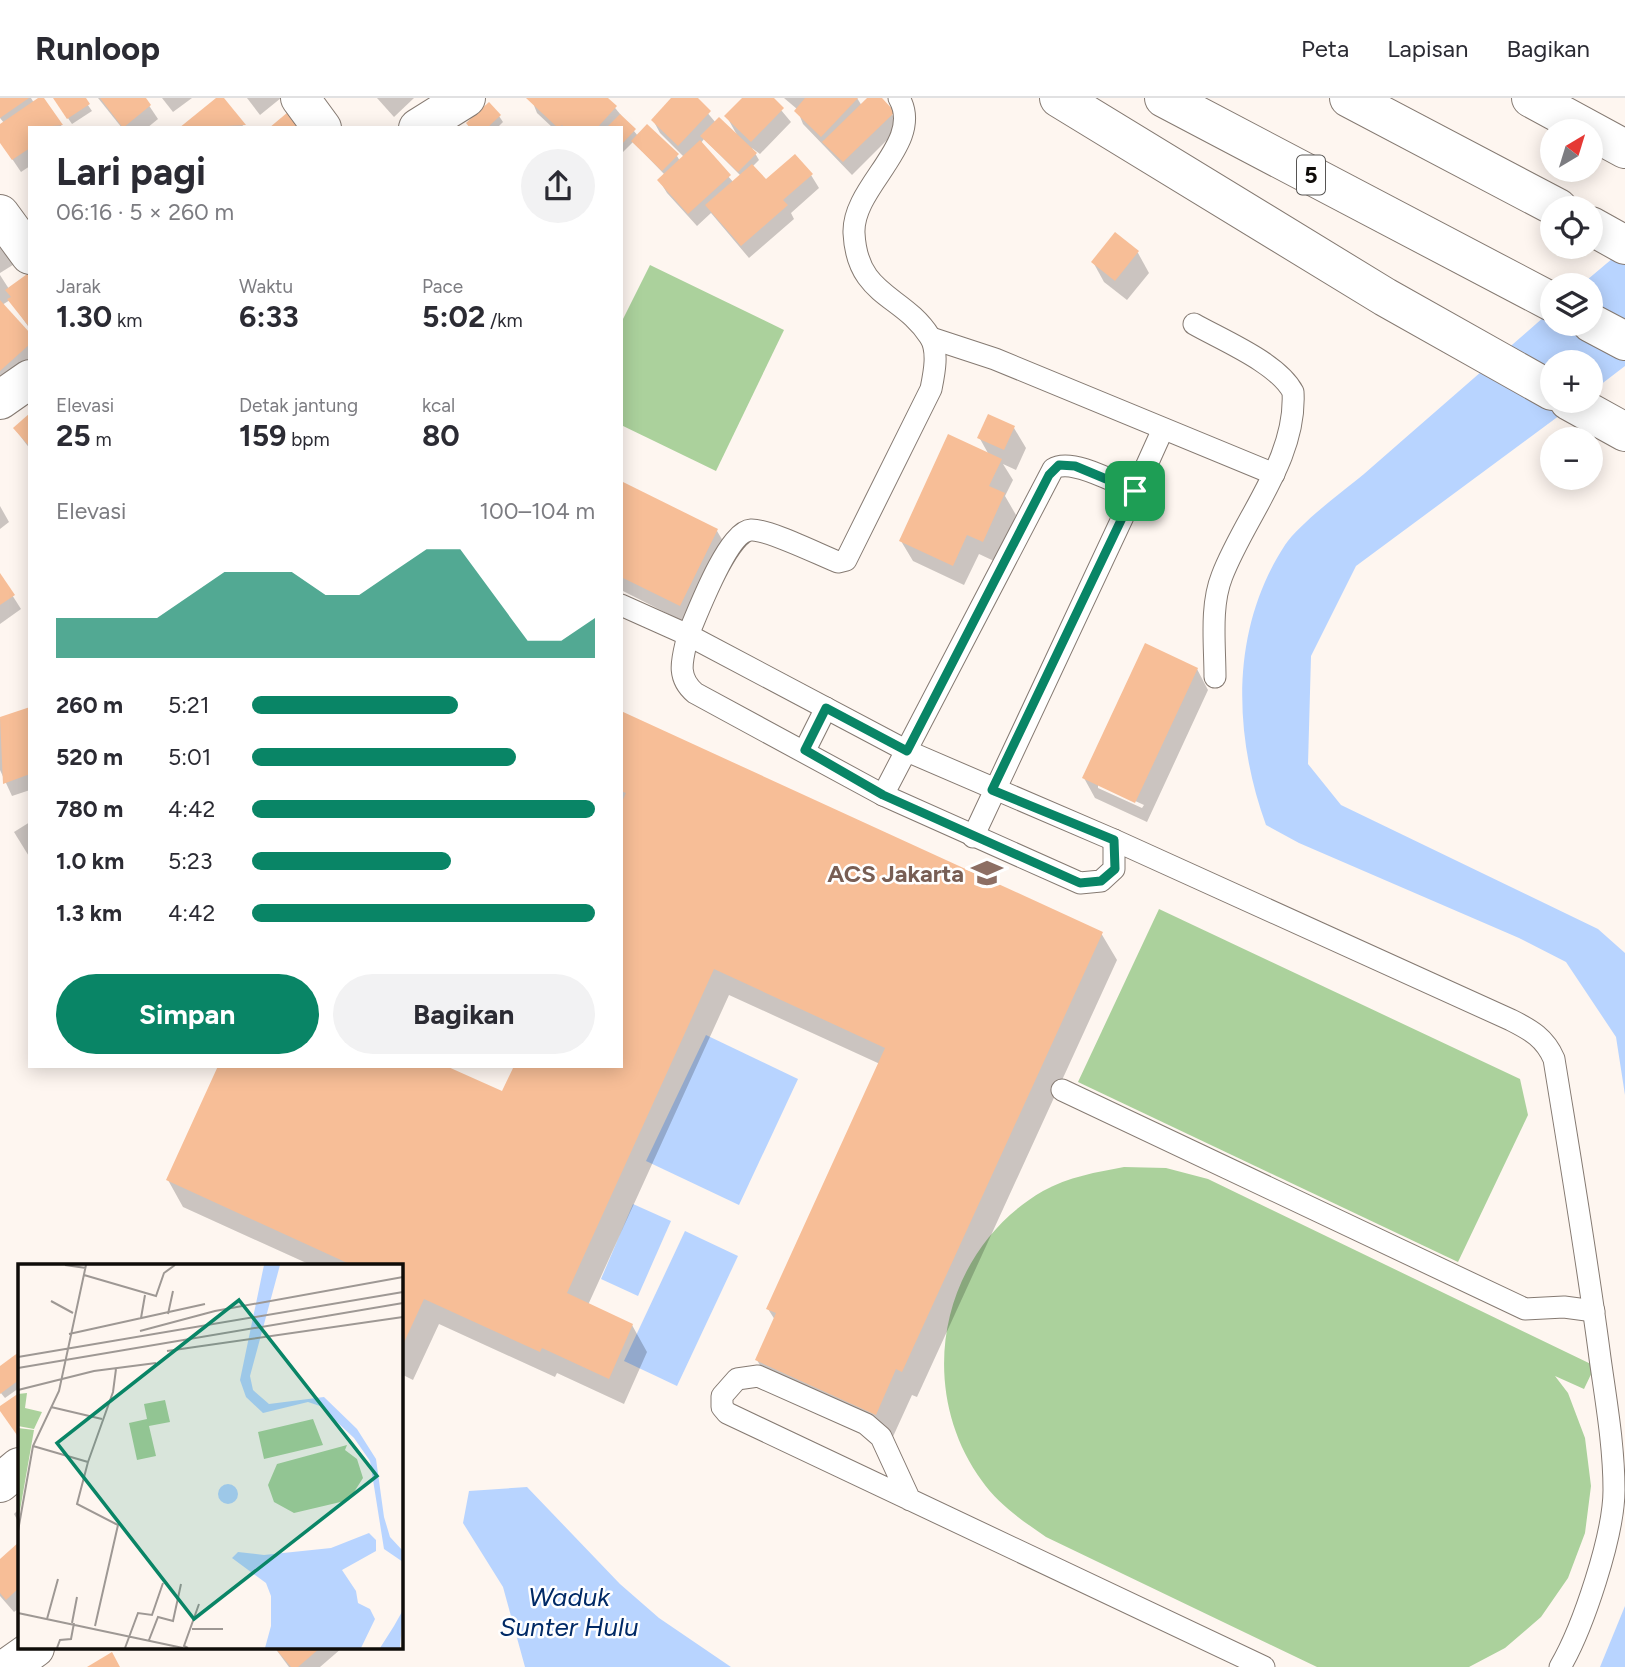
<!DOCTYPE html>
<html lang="id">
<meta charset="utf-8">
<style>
:root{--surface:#fff;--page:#f2f2f3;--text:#2b2b33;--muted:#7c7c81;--line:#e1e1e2;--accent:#098566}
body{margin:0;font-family:Figtree,sans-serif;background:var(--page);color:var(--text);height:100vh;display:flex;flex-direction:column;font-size:26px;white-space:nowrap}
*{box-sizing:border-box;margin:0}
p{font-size:23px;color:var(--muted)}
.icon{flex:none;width:38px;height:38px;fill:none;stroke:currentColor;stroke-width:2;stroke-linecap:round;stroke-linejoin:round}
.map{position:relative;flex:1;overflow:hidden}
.sheet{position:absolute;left:28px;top:28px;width:595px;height:942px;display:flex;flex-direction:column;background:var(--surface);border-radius:0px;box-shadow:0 4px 18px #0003}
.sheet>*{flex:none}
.needle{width:46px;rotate:38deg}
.controls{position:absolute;left:1540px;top:21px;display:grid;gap:14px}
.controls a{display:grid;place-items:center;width:63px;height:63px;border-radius:50%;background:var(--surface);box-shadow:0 4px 18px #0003;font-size:35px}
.pin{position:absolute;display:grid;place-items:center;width:60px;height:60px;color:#fff;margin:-30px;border-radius:14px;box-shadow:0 4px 10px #0006}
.round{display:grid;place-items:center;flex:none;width:74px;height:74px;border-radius:37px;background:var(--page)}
.head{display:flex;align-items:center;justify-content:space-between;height:119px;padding:0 28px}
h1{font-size:38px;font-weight:700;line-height:52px}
.figures{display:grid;grid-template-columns:repeat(3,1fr);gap:10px;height:119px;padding:7px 28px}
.figures div{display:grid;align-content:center}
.figures b{font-size:30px;font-weight:700}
.figures small{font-size:19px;font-weight:400}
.figures p{font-size:19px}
.chart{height:196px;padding:14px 28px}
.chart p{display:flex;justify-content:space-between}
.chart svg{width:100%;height:126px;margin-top:7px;fill:var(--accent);opacity:.7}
.cta{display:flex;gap:14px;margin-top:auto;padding:14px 28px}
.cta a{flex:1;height:80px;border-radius:42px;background:var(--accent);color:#fff;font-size:28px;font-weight:700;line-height:80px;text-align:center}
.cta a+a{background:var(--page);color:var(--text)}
ul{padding:0 28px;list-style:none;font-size:23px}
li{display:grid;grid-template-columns:112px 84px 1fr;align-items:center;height:52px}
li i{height:18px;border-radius:9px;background:var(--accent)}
header{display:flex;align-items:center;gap:42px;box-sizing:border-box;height:98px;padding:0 35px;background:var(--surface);border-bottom:2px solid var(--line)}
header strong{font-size:33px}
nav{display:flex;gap:38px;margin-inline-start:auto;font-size:24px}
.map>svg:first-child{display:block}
.green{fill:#abd19c}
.water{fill:#b8d4ff}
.shadow{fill:#0003;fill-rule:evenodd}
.building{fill:#f7be97}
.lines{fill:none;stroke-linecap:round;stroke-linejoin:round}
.lane-casing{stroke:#857a72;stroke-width:23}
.street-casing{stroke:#857a72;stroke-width:40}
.highway-casing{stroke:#857a72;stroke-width:40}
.lane{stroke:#fff;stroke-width:21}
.street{stroke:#fff;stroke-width:38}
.highway{stroke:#fff;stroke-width:38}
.route-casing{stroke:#fff;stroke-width:14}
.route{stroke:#098566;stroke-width:9}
.labels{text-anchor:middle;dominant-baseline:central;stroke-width:5;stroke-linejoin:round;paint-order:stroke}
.shield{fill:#fff;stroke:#575553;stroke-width:2}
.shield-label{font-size:23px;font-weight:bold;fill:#0f0c09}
.education-label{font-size:24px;font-weight:bold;fill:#785e54;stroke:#fff;text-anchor:end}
.water-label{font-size:26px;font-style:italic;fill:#012a66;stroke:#fff}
.inset-road{fill:none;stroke:#9e9894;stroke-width:2}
.view{fill:#098566;fill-opacity:0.15;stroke:#098566;stroke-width:3.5}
.inset-edge{fill:none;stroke:#0f0c09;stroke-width:3.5}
</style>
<header>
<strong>Runloop</strong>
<nav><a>Peta</a><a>Lapisan</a><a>Bagikan</a></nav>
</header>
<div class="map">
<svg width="1625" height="1569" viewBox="0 0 1625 1569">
<rect width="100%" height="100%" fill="#fef6f0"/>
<g class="green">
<polygon points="650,167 784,232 716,373 621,327 621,225"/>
<polygon points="1159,811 1520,981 1528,1017 1458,1164 1078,984"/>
<path d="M 1124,1069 L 1166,1070 L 1208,1081 L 1595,1268 L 1584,1291 L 1555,1278 L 1568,1295 L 1585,1340 L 1591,1388 L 1585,1435 L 1568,1480 L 1541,1519 L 1505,1550 L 1469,1569 L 1317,1569 L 1046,1439 C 1023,1423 999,1407 982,1383 C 913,1288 941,1152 1043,1093 C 1068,1079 1097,1074 1124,1069 Z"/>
</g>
<g class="water">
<path d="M 1625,150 L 1625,268 L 1591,294 L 1591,264 L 1552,264 L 1552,303 L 1579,303 L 1356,468 L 1311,558 L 1308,666 L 1341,707 L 1598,831 L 1625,855 L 1625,997 L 1616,939 L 1566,864 L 1519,840 L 1299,745 L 1266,727 C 1233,636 1230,531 1285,447 C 1300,425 1342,394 1364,376 C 1427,321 1489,267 1552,212 L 1552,226 L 1591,226 L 1591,187 L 1581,187 Z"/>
<polygon points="706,937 798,981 739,1107 646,1063"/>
<polygon points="633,1106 671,1123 638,1198 601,1181"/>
<polygon points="685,1133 738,1158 677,1288 624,1263"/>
<polygon points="527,1389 620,1486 659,1520 731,1569 525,1569 503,1489 463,1425 469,1393"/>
<polygon points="1625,1508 1625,1569 1600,1569"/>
</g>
<g class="shadow">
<polygon points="0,0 31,0 34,5 42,0 63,30 30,30 30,68 21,74 0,43 0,28 4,25 0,20"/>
<polygon points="54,0 83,0 92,13 72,26"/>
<polygon points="98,0 144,0 158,21 147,30 122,30"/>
<polygon points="162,0 192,0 173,14"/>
<polygon points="219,0 245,30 182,30"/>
<polygon points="247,0 281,0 260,17"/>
<polygon points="377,0 414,0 394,19"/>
<path d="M 531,0 L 607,0 L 638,38 L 677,58 L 680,63 L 684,59 L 660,35 L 653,22 L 672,0 L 695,0 L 716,25 L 737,37 L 727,19 L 744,0 L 771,0 L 791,24 L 760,56 L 752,50 L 759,62 L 752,69 L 766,84 L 811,77 L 819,90 L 791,115 L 794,121 L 749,160 L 711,115 L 697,128 L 667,95 L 659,82 L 665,77 L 633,44 L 621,56 L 621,30 L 553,30 L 537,15 ZM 704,41 L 741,78 L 734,85 L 700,46 Z"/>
<polygon points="784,0 857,0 862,8 869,0 879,0 901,28 852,77 803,26 797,11"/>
<polygon points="499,18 503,24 497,30 471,30"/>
<polygon points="0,123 24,160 0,175"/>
<polygon points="1115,137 1138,155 1149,175 1127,202 1104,184 1093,164"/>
<polygon points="30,176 30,231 10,202 2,207 30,238 30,267 0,295 0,177 9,191"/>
<polygon points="30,318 30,351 15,331"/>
<polygon points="1014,330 1026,350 1016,372 1003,366 1013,382 1005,398 1016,417 994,463 979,456 964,487 913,463 901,443 989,357 979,339"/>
<polygon points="621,385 717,433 729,453 692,528 621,492"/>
<polygon points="0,408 9,424 0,431"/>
<polygon points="0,478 21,511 0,526"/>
<path d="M 1197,571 L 1208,592 L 1147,724 L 1095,700 L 1084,680 ZM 1098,686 L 1144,707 L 1142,710 L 1098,690 Z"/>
<polygon points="30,611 30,692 12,698 0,672 0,621"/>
<polygon points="621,615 1101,835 1117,862 917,1299 912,1297 891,1343 772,1288 757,1262 775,1222 768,1211 880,966 729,897 588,1207 632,1227 647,1254 624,1306 557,1275 555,1279 439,1226 413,1282 401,1276 401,1168 313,1168 183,1109 168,1082 220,968 442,968 503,996 516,968 621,968"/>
<polygon points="30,724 30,760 14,734"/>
<polygon points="19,1256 19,1290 5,1300 0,1294 0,1270"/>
<polygon points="19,1411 19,1425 14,1416"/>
<polygon points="19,1446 19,1510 14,1514 0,1498 0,1464"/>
<polygon points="275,1550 342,1550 320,1569 289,1569"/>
</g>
<g class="building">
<polygon points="0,0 29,0 0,20"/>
<polygon points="38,0 44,0 63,27 30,30 30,50 12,62 0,45 0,26"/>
<polygon points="53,0 86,0 90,6 67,21"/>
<polygon points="100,0 146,0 151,7 123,30"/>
<polygon points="216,0 224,0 246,27 179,30"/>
<polygon points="526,0 608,0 617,8 597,30 565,30 562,27 558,30"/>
<polygon points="671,0 698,0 711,13 678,48 651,22"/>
<polygon points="742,0 774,0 784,10 751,44 724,18"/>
<polygon points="805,0 858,0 821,39 794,13"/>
<polygon points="867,0 882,0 895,14 843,64 822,44"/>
<polygon points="489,4 501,17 487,30 470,30 466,25"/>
<polygon points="294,9 311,30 269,30"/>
<polygon points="620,16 636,31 621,47 621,30 606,30"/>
<polygon points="719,19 757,55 738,74 700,38"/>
<polygon points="647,26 679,56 662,73 631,43"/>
<polygon points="700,42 731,77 688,116 657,82"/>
<polygon points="795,56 813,76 783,102 788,107 741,148 705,107 752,66 766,81"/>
<polygon points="1115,134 1139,153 1115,183 1091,164"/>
<polygon points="30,174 30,230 7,201 11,199 5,192"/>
<polygon points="0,202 30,235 30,246 0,273"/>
<polygon points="30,315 30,349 13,330"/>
<polygon points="988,316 1015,328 1004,352 977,340"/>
<polygon points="948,336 1002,361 989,388 1005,395 983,444 967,437 953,468 899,443"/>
<polygon points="621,383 718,431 680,508 621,479"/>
<polygon points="0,475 15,497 0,507"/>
<polygon points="1145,545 1198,570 1135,705 1082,680"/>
<polygon points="30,609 30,676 3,686 0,619"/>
<polygon points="621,613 1103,834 902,1274 896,1271 876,1317 755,1262 776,1215 766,1211 885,950 714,871 567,1195 633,1226 609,1281 542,1250 540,1254 424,1201 401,1251 401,1168 354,1168 166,1082 218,968 446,968 502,993 514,968 621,968 621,706 626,695 621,693"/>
<polygon points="19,1254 19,1282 0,1296 0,1268"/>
<polygon points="19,1295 19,1340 0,1313 0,1308"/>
<polygon points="19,1444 19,1490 6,1502 0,1495 0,1461"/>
<polygon points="275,1550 320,1550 298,1569 291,1569"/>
<polygon points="112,1554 120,1569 87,1569"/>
</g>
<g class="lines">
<defs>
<g id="lane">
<path d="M 899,0 C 925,45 852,88 854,135 C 857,199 903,196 930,239 C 939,253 934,276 931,291 L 846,462 L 838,464 C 820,457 768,431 751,432 C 728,433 697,516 688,537 L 907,653 L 1114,742 L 1511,922 C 1531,932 1545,940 1554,961 C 1570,1060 1587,1160 1600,1260 C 1606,1303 1614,1348 1614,1392 C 1614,1437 1583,1530 1560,1569"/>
<path d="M 1194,226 C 1222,242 1278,265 1293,294 C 1297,361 1245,418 1222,478 C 1210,508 1215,547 1215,579"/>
<polyline points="931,240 995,261 1274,376"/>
<path d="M 621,507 L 688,537 C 683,560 675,578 695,595 L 883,697 L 1080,785 L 1101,783 L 1114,771 L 1114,742"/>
<polyline points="805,652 826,610"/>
<path d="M 883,697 L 1053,371 C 1071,359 1116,385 1135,393 L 1163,331"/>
<polyline points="973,739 1135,393"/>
<polyline points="1062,992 1525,1211 1564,1209 1594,1213"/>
<polyline points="910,1402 881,1339 866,1326 758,1278 737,1281 722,1298 722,1309 727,1315 1264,1569"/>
</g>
<g id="street">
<polyline points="300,0 322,30"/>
<polyline points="418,30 466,0"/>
<polyline points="0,116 30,157"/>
<polyline points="0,302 30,281"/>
<polyline points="0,1385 19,1369"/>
<polyline points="8,1569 35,1550"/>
</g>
<g id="highway">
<polyline points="1059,0 1385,199 1552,293"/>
<polyline points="1164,0 1552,204"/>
<polyline points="1349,0 1558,110"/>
<polyline points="1531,0 1625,51"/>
<polyline points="1591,128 1625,147"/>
<polyline points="1591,225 1625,243"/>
<polyline points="1569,303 1625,334"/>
</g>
</defs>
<use href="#lane" class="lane-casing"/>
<use href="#street" class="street-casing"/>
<use href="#highway" class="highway-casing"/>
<use href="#lane" class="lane"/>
<use href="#street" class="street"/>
<use href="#highway" class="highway"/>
</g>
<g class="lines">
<defs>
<polygon id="route" points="1059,367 1075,368 1135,393 992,692 1114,742 1115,771 1101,783 1080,785 883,697 805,652 826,610 907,653 1049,377"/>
</defs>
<use href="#route" class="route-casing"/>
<use href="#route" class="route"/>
</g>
<defs>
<symbol id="school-bare" viewBox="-9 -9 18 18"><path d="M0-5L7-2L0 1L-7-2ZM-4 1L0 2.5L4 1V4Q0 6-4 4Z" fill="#8d6e63" stroke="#fff" stroke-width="2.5" paint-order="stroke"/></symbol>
</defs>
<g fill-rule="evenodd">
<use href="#school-bare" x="965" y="753" width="44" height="44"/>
</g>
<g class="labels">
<rect class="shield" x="1297" y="57.5" width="28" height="39" rx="5"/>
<g class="shield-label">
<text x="1311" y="77">5</text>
</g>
<g class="education-label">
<text x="964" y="775">ACS Jakarta</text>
</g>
<g class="water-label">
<text x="569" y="1499">Waduk<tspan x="569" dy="30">Sunter Hulu</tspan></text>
</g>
</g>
<g transform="translate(18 1166)">
<rect width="385" height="385" fill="#fef6f0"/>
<path d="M 9,129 L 7,144 L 24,148 L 16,165 L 0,162 L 0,130 ZM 147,136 L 152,158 L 131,162 L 138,192 L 119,196 L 111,159 L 129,155 L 126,140 ZM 295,155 L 305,181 L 246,195 L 240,168 ZM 0,164 L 16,166 L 1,252 L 0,251 ZM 329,181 L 327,186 L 339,195 L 345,214 L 331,236 L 276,249 L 256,238 L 250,221 L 259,200 Z" fill="#abd19c"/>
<path d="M 246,1 L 262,1 L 232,112 L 235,126 L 251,140 L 306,133 L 339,165 L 358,195 L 366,253 L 372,273 L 385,287 L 385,298 L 366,285 L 352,197 L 336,174 L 302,142 L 290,138 L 245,149 L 228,133 L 222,116 ZM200 230a10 10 0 1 1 20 0a10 10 0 1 1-20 0ZM 351,269 L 358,276 L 358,287 L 324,306 L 338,327 L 340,339 L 352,345 L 357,355 L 343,384 L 247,384 L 253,362 L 253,332 L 248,319 L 214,294 L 220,288 L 246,291 L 313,284 ZM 385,346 L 382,384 L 362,384 L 376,362 Z" fill="#b8d4ff"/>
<path class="inset-road" d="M 47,1 L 68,4M 66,11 L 138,32 L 146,9 L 157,1M 33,37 L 55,49M 150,50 L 155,27M 123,54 L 127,31M 122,67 L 197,47 L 385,13M 51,70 L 187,40M 149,87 L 385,53M 0,93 L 385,28M 0,104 L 385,39M 0,126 L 76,107 L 138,99M 33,143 L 84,155M 15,182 L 70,198 L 59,240 L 100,261 L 77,362M 70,198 L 95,128 L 98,105M 0,267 L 15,182 L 41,127 L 68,1M 0,349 L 165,384M 29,355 L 40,315M 54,359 L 59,333M 174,365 L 205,365M 131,376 L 140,353 L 155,357 L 163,320M 39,384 L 42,376 L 53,375 L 56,359M 107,384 L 120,349 L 134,351 L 145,319M 170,384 L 166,382 L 181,340"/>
<path class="view" d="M 221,36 L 359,212 L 176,355 L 39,179 Z"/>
<rect width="385" height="385" class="inset-edge"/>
</g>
</svg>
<div class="controls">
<a><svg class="needle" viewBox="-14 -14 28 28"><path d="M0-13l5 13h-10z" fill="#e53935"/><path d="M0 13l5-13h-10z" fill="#7c7c81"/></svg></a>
<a><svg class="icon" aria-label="locate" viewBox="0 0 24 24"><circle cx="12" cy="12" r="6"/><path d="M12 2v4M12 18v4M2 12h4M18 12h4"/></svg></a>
<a><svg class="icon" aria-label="layers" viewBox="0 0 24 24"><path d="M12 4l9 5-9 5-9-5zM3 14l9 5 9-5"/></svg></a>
<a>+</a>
<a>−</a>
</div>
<div class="pin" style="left:1135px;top:393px;background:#1e9e55"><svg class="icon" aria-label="arrive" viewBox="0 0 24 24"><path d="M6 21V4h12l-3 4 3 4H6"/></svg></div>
<section class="sheet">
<div class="head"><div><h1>Lari pagi</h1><p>06:16 · 5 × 260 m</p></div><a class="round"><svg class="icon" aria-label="share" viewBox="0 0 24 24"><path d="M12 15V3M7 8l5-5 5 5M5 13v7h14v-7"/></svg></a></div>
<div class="figures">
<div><p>Jarak</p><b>1.30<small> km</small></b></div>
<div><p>Waktu</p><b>6:33</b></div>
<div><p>Pace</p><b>5:02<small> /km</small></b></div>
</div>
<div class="figures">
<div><p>Elevasi</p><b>25<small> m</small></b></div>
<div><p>Detak jantung</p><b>159<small> bpm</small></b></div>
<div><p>kcal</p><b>80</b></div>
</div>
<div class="chart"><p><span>Elevasi</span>100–104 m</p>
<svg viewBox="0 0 160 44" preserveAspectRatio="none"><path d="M0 44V30L10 30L20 30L30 30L40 22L50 14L60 14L70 14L80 22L90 22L100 14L110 6L120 6L130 22L140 38L150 38L160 30V44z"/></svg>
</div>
<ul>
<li><b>260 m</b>5:21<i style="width:60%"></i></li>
<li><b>520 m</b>5:01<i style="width:77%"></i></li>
<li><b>780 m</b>4:42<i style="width:100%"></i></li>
<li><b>1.0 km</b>5:23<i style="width:58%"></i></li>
<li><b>1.3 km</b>4:42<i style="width:100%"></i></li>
</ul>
<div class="cta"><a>Simpan</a><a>Bagikan</a></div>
</section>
</div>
